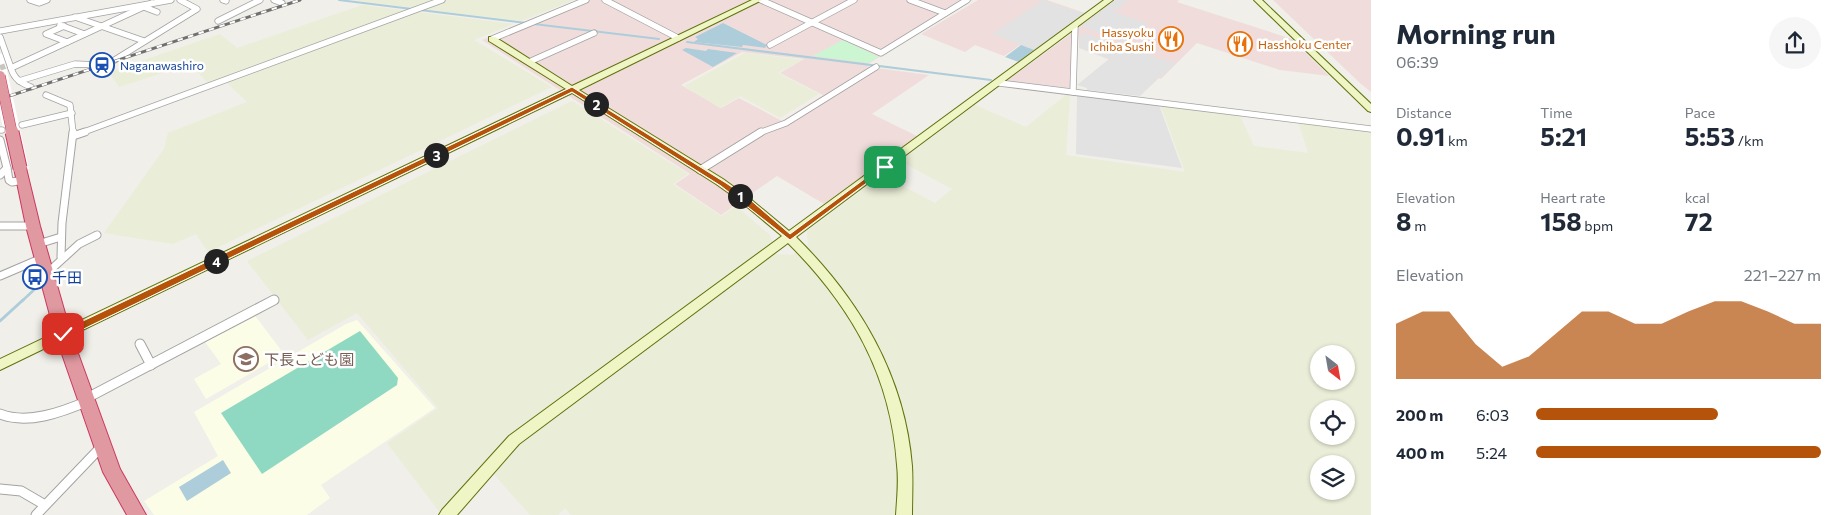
<!DOCTYPE html>
<meta charset="utf-8">
<style>
:root{--surface:#fff;--page:#f6f6f7;--text:#1f2937;--muted:#747a83;--accent:#b45309}
body{margin:0;font-family:Commissioner,"Noto Sans JP",sans-serif;background:var(--page);color:var(--text);height:100vh;display:flex;flex-direction:column;font-size:19px;white-space:nowrap}
*{box-sizing:border-box;margin:0}
p{font-size:16px;color:var(--muted)}
.icon{flex:none;width:28px;height:28px;fill:none;stroke:currentColor;stroke-width:2;stroke-linecap:round;stroke-linejoin:round}
.map{position:relative;flex:1;overflow:hidden}
.panel{display:flex;flex-direction:column;background:var(--surface);width:475px}
.panel>*{flex:none}
.needle{width:32px;rotate:149deg}
.tools{position:absolute;left:1310px;top:345px;display:grid;gap:10px}
.tools a{display:grid;place-items:center;width:45px;height:45px;border-radius:50%;background:var(--surface);box-shadow:0 1px 4px #0004;font-size:25px}
.pin{position:absolute;display:grid;place-items:center;width:42px;height:42px;color:#fff;margin:-21px;border-radius:10px;box-shadow:0 2px 8px #0006}
.km{position:absolute;width:25px;height:25px;margin:-12px;border-radius:50%;background:#222;color:#fff;font-size:14px;line-height:25px;text-align:center}
.round{display:grid;place-items:center;flex:none;width:52px;height:52px;border-radius:26px;background:var(--page)}
.headline{display:flex;align-items:center;justify-content:space-between;height:85px;padding:0 25px}
h1{font-size:28px;font-weight:700;line-height:38px}
.figures{display:grid;grid-template-columns:repeat(3,1fr);gap:8px;height:85px;padding:5px 25px}
.figures div{display:grid;align-content:center}
.figures b{font-size:25px;font-weight:700}
.figures small{font-size:14px;font-weight:400}
.figures p{font-size:14px}
.chart{height:140px;padding:10px 25px}
.chart p{display:flex;justify-content:space-between}
.chart svg{width:100%;height:90px;margin-top:5px;fill:var(--accent);opacity:.7}
ul{padding:0 25px;list-style:none;font-size:16px}
li{display:grid;grid-template-columns:80px 60px 1fr;align-items:center;height:38px}
li i{height:12px;border-radius:6px;background:var(--accent)}
main{display:flex;flex:1;min-height:0}
.map>svg:first-child{display:block}
.commercial{fill:#f0dddb;fill-rule:evenodd}
.education{fill:#fbfde7}
.farmland{fill:#eaedd7;fill-rule:evenodd}
.park{fill:#ccf6d2}
.pitch{fill:#8fd8c1}
.parking{fill:#e2e2e2}
.water{fill:#aecdda}
.pier{fill:#fff}
.lines{fill:none;stroke-linecap:round;stroke-linejoin:round}
.stream-far2{stroke:#aecdda;stroke-width:2}
.stream-far1{stroke:#aecdda;stroke-width:2.5}
.stream{stroke:#aecdda;stroke-width:3}
.street-tunnel{stroke:#c8c6c1;stroke-width:5.5;stroke-dasharray:5.5 2.5;stroke-linecap:butt}
.street-far2-casing{stroke:#a3a3a3;stroke-width:7}
.street-far1-casing{stroke:#a3a3a3;stroke-width:9}
.street-casing{stroke:#a3a3a3;stroke-width:11}
.secondary-casing{stroke:#60720f;stroke-width:2}
.highway-casing{stroke:#cc3960;stroke-width:2}
.street-far2{stroke:#fff;stroke-width:5.5}
.street-far1{stroke:#fff;stroke-width:7}
.street{stroke:#fff;stroke-width:9}
.secondary{fill:#eff5c4;fill-rule:evenodd}
.highway{fill:#e099a1;fill-rule:evenodd}
.rail-casing{stroke:#707070;stroke-width:3}
.rail{stroke:#fff;stroke-width:2;stroke-dasharray:5.5;stroke-linecap:butt}
.highway-bridge-far1-casing{stroke:#cc3960;stroke-width:11;stroke-linecap:butt}
.highway-bridge-casing{stroke:#cc3960;stroke-width:15;stroke-linecap:butt}
.highway-bridge-far1{stroke:#e099a1;stroke-width:10}
.highway-bridge{stroke:#e099a1;stroke-width:13}
.route{fill:#b45309;stroke:#fff}
.labels{text-anchor:middle;dominant-baseline:central;stroke-width:5;stroke-linejoin:round;paint-order:stroke}
.far-food-label{font-size:12px;fill:#c56008;stroke:#fff;text-anchor:end}
.far-transit-label{font-size:12px;fill:#164399;stroke:#fff;text-anchor:start}
.transit-label{font-size:15px;fill:#164399;stroke:#fff;text-anchor:start}
.education-label{font-size:15px;fill:#785e54;stroke:#fff;text-anchor:start}
</style>
<main>
<div class="map">
<svg width="1371" height="515" viewBox="0 0 1371 515">
<rect width="100%" height="100%" fill="#f1efe9"/>
<g class="commercial">
<path d="M 580,0 L 973,0 L 868,64 L 869,67 L 929,75 L 872,114 L 917,136 L 824,204 L 777,176 L 721,215 L 675,184 L 690,174 L 482,40 ZM 742,52 L 804,59 L 780,73 L 823,95 L 782,121 L 739,98 L 721,108 L 681,85 Z"/>
<polygon points="978,0 1047,0 1085,13 1035,51 1020,45 1004,56 975,45 965,52 921,34"/>
<polygon points="1115,0 1179,0 1177,2 1292,39 1329,76 1280,70 1197,43 1161,79 1079,48 1078,29 1080,26"/>
<polygon points="1273,0 1371,0 1371,92 1360,83"/>
<polygon points="1072,33 1070,88 1008,81 1008,80"/>
</g>
<g class="education">
<polygon points="253,313 284,354 206,399 194,379 221,364 203,339"/>
<polygon points="357,320 435,408 321,485 330,498 307,515 154,515 144,501 218,456 194,412 346,324"/>
</g>
<g class="farmland">
<polygon points="349,0 435,0 417,8"/>
<polygon points="445,0 574,0 521,21 421,9"/>
<polygon points="362,5 513,24 474,40 552,87 208,252 196,234 173,244 104,233 164,149 168,133 247,102 223,79 209,84 190,64 119,87 109,72 220,34 237,48"/>
<polygon points="745,53 802,60 778,73 819,94 780,118 740,96 720,108 684,86"/>
<path d="M 1067,94 L 1070,95 L 1066,155 L 1185,172 L 1160,104 L 1239,114 L 1254,146 L 1308,153 L 1298,121 L 1371,130 L 1371,515 L 571,515 L 565,508 L 558,515 L 530,515 L 484,463 L 441,514 L 387,443 L 438,408 L 357,313 L 308,340 L 247,261 L 572,101 L 688,174 L 673,184 L 721,216 L 736,206 L 770,235 L 773,244 L 768,249 L 776,254 L 792,255 L 808,245 L 807,231 L 882,175 L 935,203 L 952,189 L 900,161 L 975,105 L 1026,127 ZM 1319,354 L 1346,354 L 1346,381 L 1319,381 ZM 1319,409 L 1346,409 L 1346,436 L 1319,436 ZM 1319,464 L 1346,464 L 1346,491 L 1319,491 Z"/>
</g>
<polygon class="park" points="843,40 879,57 868,63 813,56"/>
<polygon class="pitch" points="360,331 398,378 397,385 262,474 221,413"/>
<g class="parking">
<polygon points="1043,0 1085,14 1035,50 992,34"/>
<polygon points="1116,0 1129,0 1114,12 1149,24 1127,43 1081,26"/>
<polygon points="1085,33 1163,60 1176,63 1160,78 1131,67 1159,78 1140,96 1087,90 1087,88 1077,85 1109,59 1080,48 1079,38"/>
<polygon points="1077,94 1159,105 1182,168 1076,154"/>
</g>
<g class="water">
<polygon points="723,23 767,45 765,48 743,45 742,47 694,42 698,39 695,37"/>
<polygon points="1021,45 1034,50 1019,62 1005,57"/>
<polygon points="686,48 706,51 708,49 737,53 713,67 682,50"/>
<polygon points="223,460 231,473 187,501 179,487"/>
</g>
<polygon class="pier" points="3,53 15,107 29,169 11,168 0,114 0,54"/>
<g class="lines">
<g class="stream-far2">
<polyline points="339,0 412,9"/>
<polyline points="420,10 526,23"/>
<polyline points="534,24 659,39"/>
<polyline points="687,42 991,80"/>
</g>
<polyline class="stream-far1" points="22,301 36,288"/>
<polyline class="stream" points="0,321 23,300"/>
<polyline class="street-tunnel" points="0,68 11,64"/>
<defs>
<g id="street-far2">
<polyline points="30,0 39,3 47,0"/>
<polyline points="223,0 226,1"/>
<polyline points="274,0 282,3"/>
<polyline points="605,0 678,38"/>
<polyline points="761,0 881,53 967,0"/>
<polyline points="910,0 945,13"/>
<polyline points="144,7 157,12"/>
<polyline points="75,17 144,41"/>
<polyline points="218,21 260,0"/>
<polyline points="60,25 84,34"/>
<polyline points="64,26 46,34 67,42"/>
<polyline points="0,31 171,0"/>
<polyline points="0,37 11,68 152,3"/>
<polyline points="492,39 586,0"/>
<polyline points="770,45 854,0"/>
<polyline points="529,62 594,33"/>
<path d="M 11,68 C 14,79 21,83 31,87"/>
<polyline points="19,81 75,64 98,65 113,61 197,9 180,0"/>
<polyline points="999,83 1371,129"/>
<polyline points="1073,92 1075,26"/>
<polyline points="46,95 70,105 73,133"/>
<polyline points="22,125 72,113"/>
<polyline points="0,130 2,130"/>
<polyline points="81,133 442,0"/>
<polyline points="759,133 786,123 876,67"/>
</g>
<g id="street-far1">
<polyline points="73,136 85,132"/>
<polyline points="0,140 7,168 0,175"/>
<polyline points="7,168 9,180 12,182 23,180"/>
<polyline points="700,170 761,132"/>
<polyline points="0,226 33,226"/>
<polyline points="38,244 61,237"/>
<polyline points="64,257 61,257 62,223 73,132"/>
<polyline points="46,274 79,244 97,235"/>
<polyline points="0,276 42,258"/>
<polyline points="272,301 274,300"/>
</g>
<g id="street">
<polyline points="140,344 151,365"/>
<polyline points="87,398 274,300"/>
<path d="M 0,414 C 28,425 62,412 88,401"/>
<polyline points="0,489 21,491 45,505"/>
<polyline points="36,515 102,446"/>
</g>
<g id="secondary">
<path d="M 752,0 L 762,0 L 579,90 L 723,179 L 748,197 L 789,231 L 1104,0 L 1113,0 L 796,237 C 859,299 905,376 912,466 C 913,482 912,499 912,515 L 896,515 C 897,499 899,481 897,465 C 891,375 851,306 788,243 L 519,444 L 457,515 L 439,515 L 442,510 L 509,436 L 782,236 L 740,201 L 716,184 L 572,93 L 0,370 L 0,359 L 566,89 L 489,41 L 489,37 L 495,37 L 572,86 Z"/>
<polygon points="1254,0 1262,0 1371,104 1371,112 1368,111"/>
</g>
<polygon id="highway" points="20,164 26,168 40,226 71,334 120,469 146,515 127,515 103,472 55,334 26,226 14,168"/>
</defs>
<use href="#street-far2" class="street-far2-casing"/>
<use href="#street-far1" class="street-far1-casing"/>
<use href="#street" class="street-casing"/>
<use href="#secondary" class="secondary-casing"/>
<use href="#highway" class="highway-casing"/>
<use href="#street-far2" class="street-far2"/>
<use href="#street-far1" class="street-far1"/>
<use href="#street" class="street"/>
<use href="#secondary" class="secondary"/>
<use href="#highway" class="highway"/>
<defs>
<polyline id="rail" points="0,99 300,0"/>
</defs>
<use href="#rail" class="rail-casing"/>
<use href="#rail" class="rail"/>
<defs>
<polyline id="highway-bridge-far1" points="0,76 12,133"/>
<polyline id="highway-bridge" points="12,132 20,168"/>
</defs>
<use href="#highway-bridge-far1" class="highway-bridge-far1-casing"/>
<use href="#highway-bridge" class="highway-bridge-casing"/>
<use href="#highway-bridge-far1" class="highway-bridge-far1"/>
<use href="#highway-bridge" class="highway-bridge"/>
</g>
<polygon class="route" points="572,87 726,183 747,197 790,234 882,166 888,167 790,240 721,186 572,92 67,337 63,338 59,334 60,332"/>
<defs>
<symbol id="restaurant-ring" viewBox="-11 -11 22 22"><circle r="9.5" fill="#fff" stroke="#e8710a" stroke-width="1.5"/><path d="M-5-6h1v4h1v-4h1v4h1v-4h1v5L-1.5 .5V6h-2V.5L-5-1ZM5-6V6H3V1.5H1.5Q1.5-4 5-6Z" fill="#e8710a"/></symbol>
<symbol id="station-ring" viewBox="-11 -11 22 22"><circle r="9.5" fill="#fff" stroke="#1a4fb4" stroke-width="1.5"/><path d="M-3-6H3Q5-6 5-4V2Q5 4 3 4L4.5 6H3L1.5 4h-3L-3 6H-4.5L-3 4Q-5 4-5 2V-4Q-5-6-3-6ZM-3.5-4v3h7v-3ZM-3.5 1v1.5H-2V1ZM2 1v1.5H3.5V1Z" fill="#1a4fb4"/></symbol>
<symbol id="bus-ring" viewBox="-11 -11 22 22"><circle r="9.5" fill="#fff" stroke="#1a4fb4" stroke-width="1.5"/><path d="M-5-6H5V4H4V6H2V4H-2V6H-4V4H-5ZM-3.5-4V0h7V-4ZM-3.5 1.2v1.5H-2V1.2ZM2 1.2v1.5H3.5V1.2Z" fill="#1a4fb4"/></symbol>
<symbol id="school-ring" viewBox="-11 -11 22 22"><circle r="9.5" fill="#fff" stroke="#8d6e63" stroke-width="1.5"/><path d="M0-5L7-2L0 1L-7-2ZM-4 1L0 2.5L4 1V4Q0 6-4 4Z" fill="#8d6e63"/></symbol>
</defs>
<g fill-rule="evenodd">
<use href="#restaurant-ring" x="1157" y="25" width="28" height="28"/>
<use href="#restaurant-ring" x="1226" y="30" width="28" height="28"/>
<use href="#station-ring" x="88" y="51" width="28" height="28"/>
<use href="#bus-ring" x="21" y="263" width="28" height="28"/>
<use href="#school-ring" x="232" y="345" width="28" height="28"/>
</g>
<g class="labels">
<g class="far-food-label">
<text x="1154" y="32">Hassyoku<tspan x="1154" dy="14">Ichiba Sushi</tspan></text>
<text x="1258" y="44" text-anchor="start">Hasshoku Center</text>
</g>
<g class="far-transit-label">
<text x="120" y="65">Naganawashiro</text>
</g>
<g class="transit-label">
<text x="52" y="277">千田</text>
</g>
<g class="education-label">
<text x="264" y="359">下長こども園</text>
</g>
</g>
</svg>
<div class="tools">
<a><svg class="needle" viewBox="-14 -14 28 28"><path d="M0-13l5 13h-10z" fill="#e53935"/><path d="M0 13l5-13h-10z" fill="#747a83"/></svg></a>
<a><svg class="icon" aria-label="locate" viewBox="0 0 24 24"><circle cx="12" cy="12" r="6"/><path d="M12 2v4M12 18v4M2 12h4M18 12h4"/></svg></a>
<a><svg class="icon" aria-label="layers" viewBox="0 0 24 24"><path d="M12 4l9 5-9 5-9-5zM3 14l9 5 9-5"/></svg></a>
</div>
<div class="pin" style="left:885px;top:167px;background:#1e9e55"><svg class="icon" aria-label="arrive" viewBox="0 0 24 24"><path d="M6 21V4h12l-3 4 3 4H6"/></svg></div>
<div class="pin" style="left:63px;top:334px;background:#d93025"><svg class="icon" aria-label="check" viewBox="0 0 24 24"><path d="M5 12l5 5 9-10"/></svg></div>
<b class="km" style="left:740px;top:196px">1</b>
<b class="km" style="left:596px;top:104px">2</b>
<b class="km" style="left:436px;top:155px">3</b>
<b class="km" style="left:216px;top:261px">4</b>
</div>
<section class="panel">
<div class="headline"><div><h1>Morning run</h1><p>06:39</p></div><a class="round"><svg class="icon" aria-label="share" viewBox="0 0 24 24"><path d="M12 15V3M7 8l5-5 5 5M5 13v7h14v-7"/></svg></a></div>
<div class="figures">
<div><p>Distance</p><b>0.91<small> km</small></b></div>
<div><p>Time</p><b>5:21</b></div>
<div><p>Pace</p><b>5:53<small> /km</small></b></div>
</div>
<div class="figures">
<div><p>Elevation</p><b>8<small> m</small></b></div>
<div><p>Heart rate</p><b>158<small> bpm</small></b></div>
<div><p>kcal</p><b>72</b></div>
</div>
<div class="chart"><p><span>Elevation</span>221–227 m</p>
<svg viewBox="0 0 160 44" preserveAspectRatio="none"><path d="M0 44V17L10 11L20 11L30 27L40 38L50 33L60 22L70 11L80 11L90 17L100 17L110 11L120 6L130 6L140 11L150 17L160 17V44z"/></svg>
</div>
<ul>
<li><b>200 m</b>6:03<i style="width:64%"></i></li>
<li><b>400 m</b>5:24<i style="width:100%"></i></li>
</ul>
</section>
</main>
